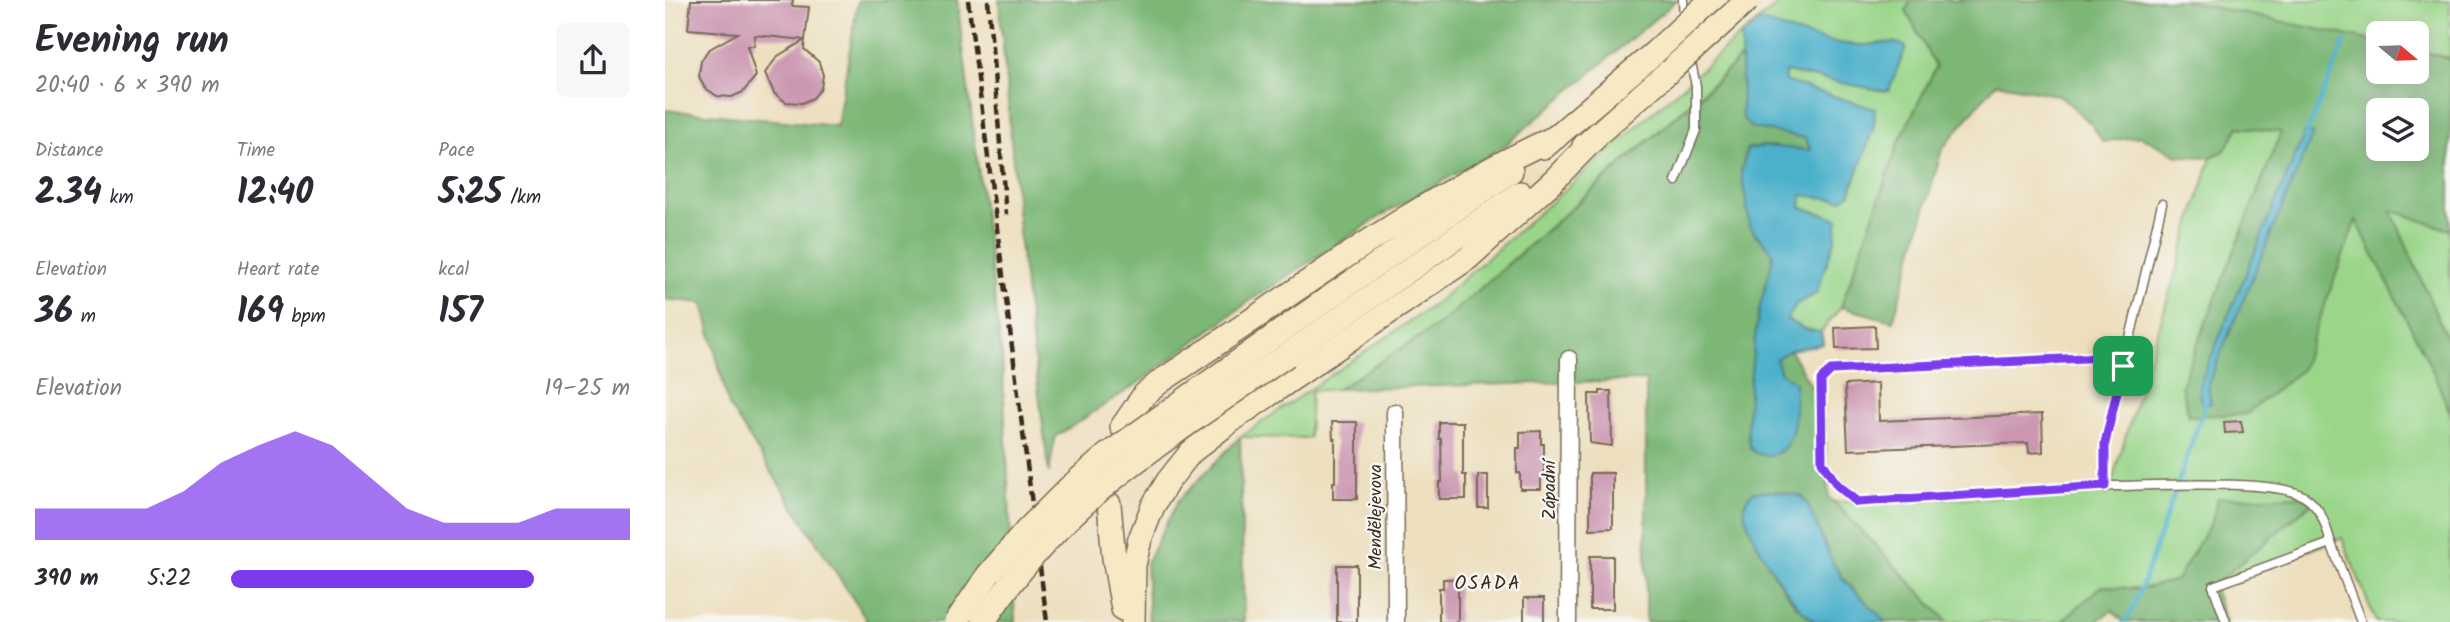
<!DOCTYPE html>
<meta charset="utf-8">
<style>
:root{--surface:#fff;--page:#f7f7f7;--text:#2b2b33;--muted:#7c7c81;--accent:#7c3aed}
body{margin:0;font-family:Kalam,sans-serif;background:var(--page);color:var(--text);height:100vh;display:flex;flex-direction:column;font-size:26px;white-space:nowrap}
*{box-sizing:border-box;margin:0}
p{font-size:23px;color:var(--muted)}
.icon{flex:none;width:38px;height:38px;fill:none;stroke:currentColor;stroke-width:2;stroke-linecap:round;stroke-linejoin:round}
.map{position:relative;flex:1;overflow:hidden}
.sheet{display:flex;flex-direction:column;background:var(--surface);width:665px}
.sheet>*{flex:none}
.needle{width:46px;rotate:109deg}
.buttons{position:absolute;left:1701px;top:21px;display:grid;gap:14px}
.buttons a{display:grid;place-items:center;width:63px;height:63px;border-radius:10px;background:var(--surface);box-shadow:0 4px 18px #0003;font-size:35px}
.pin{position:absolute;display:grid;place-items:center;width:60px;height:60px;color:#fff;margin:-30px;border-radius:14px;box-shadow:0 4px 10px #0006}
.round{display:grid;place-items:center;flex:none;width:74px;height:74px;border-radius:10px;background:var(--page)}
.overview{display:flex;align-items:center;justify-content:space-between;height:119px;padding:0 35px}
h1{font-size:38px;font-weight:800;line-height:52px}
.stats{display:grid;grid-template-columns:repeat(3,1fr);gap:10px;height:119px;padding:7px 35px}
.stats div{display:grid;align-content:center}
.stats b{font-size:35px;font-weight:800}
.stats small{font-size:19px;font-weight:400}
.stats p{font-size:19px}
.chart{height:196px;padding:14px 35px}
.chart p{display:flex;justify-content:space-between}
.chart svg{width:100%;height:126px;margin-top:7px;fill:var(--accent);opacity:.7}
ul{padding:0 35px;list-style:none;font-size:23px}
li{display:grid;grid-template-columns:112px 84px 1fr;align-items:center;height:52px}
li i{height:18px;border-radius:9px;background:var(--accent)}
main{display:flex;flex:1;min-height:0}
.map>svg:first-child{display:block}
.green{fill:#9ad68a;stroke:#6a8054;stroke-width:2}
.forest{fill:#7bb776;stroke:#5b704a;stroke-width:2;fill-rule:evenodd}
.water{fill:#4bb0ca;stroke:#436d74;stroke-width:2}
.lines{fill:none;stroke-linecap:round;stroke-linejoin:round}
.stream{stroke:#4bb0ca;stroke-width:4.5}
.building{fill:#cb96b1}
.service-casing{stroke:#796956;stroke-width:11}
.minor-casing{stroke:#796956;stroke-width:19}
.secondary-casing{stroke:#796956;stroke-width:26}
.service{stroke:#fff;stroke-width:8}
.minor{stroke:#fff;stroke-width:16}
.secondary{stroke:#f6e9c3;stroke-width:23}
.rail{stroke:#3b2a1e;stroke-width:4.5;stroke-dasharray:10 5;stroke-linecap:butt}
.secondary-bridge-casing{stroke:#796956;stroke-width:26;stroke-linecap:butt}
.secondary-bridge{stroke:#f6e9c3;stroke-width:23}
.route-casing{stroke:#fff;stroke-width:14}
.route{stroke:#7c3aed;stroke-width:9}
.labels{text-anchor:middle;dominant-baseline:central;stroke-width:5;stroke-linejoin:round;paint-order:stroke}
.street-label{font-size:18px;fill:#3b2a1e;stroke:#f6f6f2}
.neighbourhood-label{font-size:19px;letter-spacing:2px;fill:#3b2a1e;stroke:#f6f6f2}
</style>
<main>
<section class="sheet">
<div class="overview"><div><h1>Evening run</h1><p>20:40 · 6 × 390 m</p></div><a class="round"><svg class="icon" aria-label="share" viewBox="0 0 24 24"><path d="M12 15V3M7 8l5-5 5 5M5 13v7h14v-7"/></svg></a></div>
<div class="stats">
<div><p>Distance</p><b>2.34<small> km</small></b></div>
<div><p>Time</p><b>12:40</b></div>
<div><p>Pace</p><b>5:25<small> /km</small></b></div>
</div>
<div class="stats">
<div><p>Elevation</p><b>36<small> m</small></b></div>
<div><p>Heart rate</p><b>169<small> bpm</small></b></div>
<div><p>kcal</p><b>157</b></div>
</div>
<div class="chart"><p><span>Elevation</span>19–25 m</p>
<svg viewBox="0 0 160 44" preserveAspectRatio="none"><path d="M0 44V33L10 33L20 33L30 33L40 27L50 17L60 11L70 6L80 11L90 22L100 33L110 38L120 38L130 38L140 33L150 33L160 33V44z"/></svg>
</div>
<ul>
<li><b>390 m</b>5:22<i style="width:76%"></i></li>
</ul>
</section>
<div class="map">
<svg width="1785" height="622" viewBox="0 0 1785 622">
<rect width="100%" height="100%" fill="#f6f6f2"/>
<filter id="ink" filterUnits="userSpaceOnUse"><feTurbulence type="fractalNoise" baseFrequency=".0143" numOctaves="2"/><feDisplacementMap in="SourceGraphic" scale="14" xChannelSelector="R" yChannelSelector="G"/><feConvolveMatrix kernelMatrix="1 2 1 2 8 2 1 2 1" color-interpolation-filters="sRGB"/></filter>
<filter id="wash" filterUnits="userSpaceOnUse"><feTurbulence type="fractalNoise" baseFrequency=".00686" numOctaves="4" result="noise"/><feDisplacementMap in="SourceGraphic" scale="28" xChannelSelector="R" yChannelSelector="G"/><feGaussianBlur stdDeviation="1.57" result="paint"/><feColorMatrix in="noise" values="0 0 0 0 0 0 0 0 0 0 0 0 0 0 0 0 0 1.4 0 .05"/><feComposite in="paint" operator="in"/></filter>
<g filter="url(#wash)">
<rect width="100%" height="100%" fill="#eddfbe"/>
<g class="green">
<polygon points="1119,0 1246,0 1241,11 1271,67 1234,142 1176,307 1156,332 1158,344 1125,350 1111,359 1140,138 1085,127 1076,58 776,323 673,389 646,391 644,438 575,437 770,304 1079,32"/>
<polygon points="1514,0 1785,0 1785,58 1752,50 1752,33 1713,33 1713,42"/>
<polygon points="1574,127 1617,132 1516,386 1524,416 1581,414 1636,370 1691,219 1766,367 1785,412 1785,618 1774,622 1711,622 1677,538 1548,586 1646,503 1553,498 1547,521 1512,580 1476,589 1437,586 1396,622 1283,622 1169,502 1443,494 1546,157 1559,151"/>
<polygon points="1725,209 1785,230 1785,346"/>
</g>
<g class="forest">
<polygon points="193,0 292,0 337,357 350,622 200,622 201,619 64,406 38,303 0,299 0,110 172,126"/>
<polygon points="334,0 1012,0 838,147 716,216 586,300 466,388 390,437 384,473 356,253"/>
<path d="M 1246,0 L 1515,0 L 1713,42 L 1713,72 L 1752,72 L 1752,51 L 1785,59 L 1785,230 L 1726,210 L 1785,346 L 1785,412 L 1766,367 L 1691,220 L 1636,370 L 1581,414 L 1524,416 L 1516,386 L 1616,132 L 1574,127 L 1559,151 L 1546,157 L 1513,156 L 1476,136 L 1438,142 L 1427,125 L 1396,96 L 1331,83 L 1277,149 L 1228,321 L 1176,307 L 1234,142 L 1271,67 L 1241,11 ZM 1713,110 L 1752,110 L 1752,149 L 1713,149 Z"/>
<polygon points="1076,57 1078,118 1085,127 1140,138 1146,151 1100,146 1082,149 1076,172 1089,233 1107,251 1107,267 1111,359 1125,350 1146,386 1156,393 1164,497 1283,622 1221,622 1178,579 1166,559 1142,503 1137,496 1110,491 1088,492 1081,517 1111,578 1130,605 1152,622 981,622 981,380 673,389 776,323 1051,82"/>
<polygon points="575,437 579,622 484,622 481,563 513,501"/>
<polygon points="1638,496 1647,503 1548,586 1561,622 1459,622 1447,610 1431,622 1396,622 1437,586 1476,589 1512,580 1547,521 1553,498"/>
</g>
<g class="water">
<path d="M 1095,21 C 1127,31 1163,45 1198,45 C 1212,45 1229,38 1241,47 L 1224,90 L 1219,91 L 1120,72 L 1120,81 L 1210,109 L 1209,126 L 1185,194 L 1176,200 L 1137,195 L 1136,207 L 1173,219 L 1170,240 L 1151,294 L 1131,304 L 1122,320 L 1140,329 L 1156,332 L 1158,344 L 1125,350 L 1111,359 L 1116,373 L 1130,382 C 1130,406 1134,452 1104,455 C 1097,455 1088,454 1085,447 C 1077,432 1091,323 1096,302 C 1100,286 1106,272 1108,255 C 1104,244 1091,237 1085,226 L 1076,172 L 1082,149 L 1100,146 L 1146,150 L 1140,138 L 1085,127 L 1077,117 L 1076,36 Z"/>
<polygon points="1640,132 1648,134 1543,384 1546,403 1540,405 1535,401 1534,386"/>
<path d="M 1111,491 L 1136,496 L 1142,503 L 1166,559 L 1178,579 L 1221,622 C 1209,622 1159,622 1151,622 C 1130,613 1075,525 1079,505 C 1080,501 1085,495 1088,492 Z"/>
</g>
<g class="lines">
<g class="stream">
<polyline points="1640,137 1680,41"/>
<polyline points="1458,622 1464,616 1476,589 1540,405 1539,401"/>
</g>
</g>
<g id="blocks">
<g class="building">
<polygon points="26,0 128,0 127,6 144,7 140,40 90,35 89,46 82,46 91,76 78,92 67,97 52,96 39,87 34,76 36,61 43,50 73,33 23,29"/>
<polygon points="140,40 139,49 154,62 158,75 156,88 148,98 137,103 121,102 109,93 100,73 113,56"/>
<polygon points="1210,326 1211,348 1171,349 1170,328"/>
<polygon points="1213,383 1214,421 1377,414 1378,452 1364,453 1363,443 1183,450 1180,385"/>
<polygon points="935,391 946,391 947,446 925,443 924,394 935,394"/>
<polygon points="1576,421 1578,432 1560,433 1559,422"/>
<polygon points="667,422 692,422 692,499 668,499 668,482 670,482 670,439 668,439"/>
<polygon points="774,422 798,422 798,475 801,475 801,499 774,499 774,482 777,482 776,439 774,439"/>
<polygon points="876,431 876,444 879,444 879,476 876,476 876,489 855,489 855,473 852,473 852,448 855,448 855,432"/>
<polygon points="925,473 948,473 948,528 925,529"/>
<rect x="813" y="475" width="10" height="33"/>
<rect x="925" y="556" width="23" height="53"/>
<rect x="672" y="565" width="20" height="57"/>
<polygon points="778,579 793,579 793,622 774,622 774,588 778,588"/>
<rect x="859" y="598" width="20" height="24"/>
</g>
</g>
</g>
<g filter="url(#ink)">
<use href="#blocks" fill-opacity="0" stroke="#796956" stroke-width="2"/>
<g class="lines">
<defs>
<g id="service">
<polyline points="1018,0 1019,21"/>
<polyline points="1011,181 1031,130 1031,86 1025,58"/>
<path d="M 1497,204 L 1440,443 L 1440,486 C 1481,486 1612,478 1640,497 C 1657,509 1660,524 1666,543"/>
<polyline points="1440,486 1192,502 1173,485 1157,462 1156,380 1166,370 1441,357 1458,366"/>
<polyline points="1561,622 1548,586 1666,543 1696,622"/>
</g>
<g id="minor">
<polyline points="730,412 731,622"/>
<polyline points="903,622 904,359"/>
</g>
<g id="secondary">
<polyline points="919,146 1011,65"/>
<polyline points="879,147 989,53"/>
<polyline points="609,336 846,171"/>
<polyline points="622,355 855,193"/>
<path d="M 457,427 L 479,395 L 496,381 C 625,297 749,200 891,137"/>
<polyline points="444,504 449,558 458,609"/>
<polyline points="468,622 469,565 475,539 488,506 503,481 526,452 567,420 803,258 888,181 930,138"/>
</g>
</defs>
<use href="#service" class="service-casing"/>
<use href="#minor" class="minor-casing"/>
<use href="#secondary" class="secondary-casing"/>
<use href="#service" class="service"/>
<use href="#minor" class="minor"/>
<use href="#secondary" class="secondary"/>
<g class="rail">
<polyline points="303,0 382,622"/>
<polyline points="323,0 341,215"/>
</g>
<defs>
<g id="secondary-bridge">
<polyline points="989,53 1046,0"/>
<polyline points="1011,65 1083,0"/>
<polyline points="291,622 323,575 361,531 404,488 442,455 609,336"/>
<path d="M 318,622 C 355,567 400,517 452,476 C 506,433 565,395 622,355"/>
</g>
</defs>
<use href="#secondary-bridge" class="secondary-bridge-casing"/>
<use href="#secondary-bridge" class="secondary-bridge"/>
</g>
</g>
<g class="lines" filter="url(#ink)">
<defs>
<polygon id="route" points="1441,357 1458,366 1440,443 1440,486 1192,502 1172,485 1157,462 1156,380 1166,370"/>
</defs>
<use href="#route" class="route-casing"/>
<use href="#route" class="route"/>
</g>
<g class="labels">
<g class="street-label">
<text transform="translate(885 490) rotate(-90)">Západní</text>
<text transform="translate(711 517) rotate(-90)">Mendělejevova</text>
</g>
<g class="neighbourhood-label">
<text x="823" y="584">OSADA</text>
</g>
</g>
</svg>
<div class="buttons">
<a><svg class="needle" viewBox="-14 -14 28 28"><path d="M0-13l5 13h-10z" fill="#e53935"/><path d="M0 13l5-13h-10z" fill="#7c7c81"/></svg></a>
<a><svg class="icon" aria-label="layers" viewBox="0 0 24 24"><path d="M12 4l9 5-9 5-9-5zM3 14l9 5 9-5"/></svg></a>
</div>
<div class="pin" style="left:1458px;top:366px;background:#1e9e55"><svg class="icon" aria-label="arrive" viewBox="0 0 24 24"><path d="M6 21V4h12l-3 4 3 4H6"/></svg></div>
</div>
</main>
